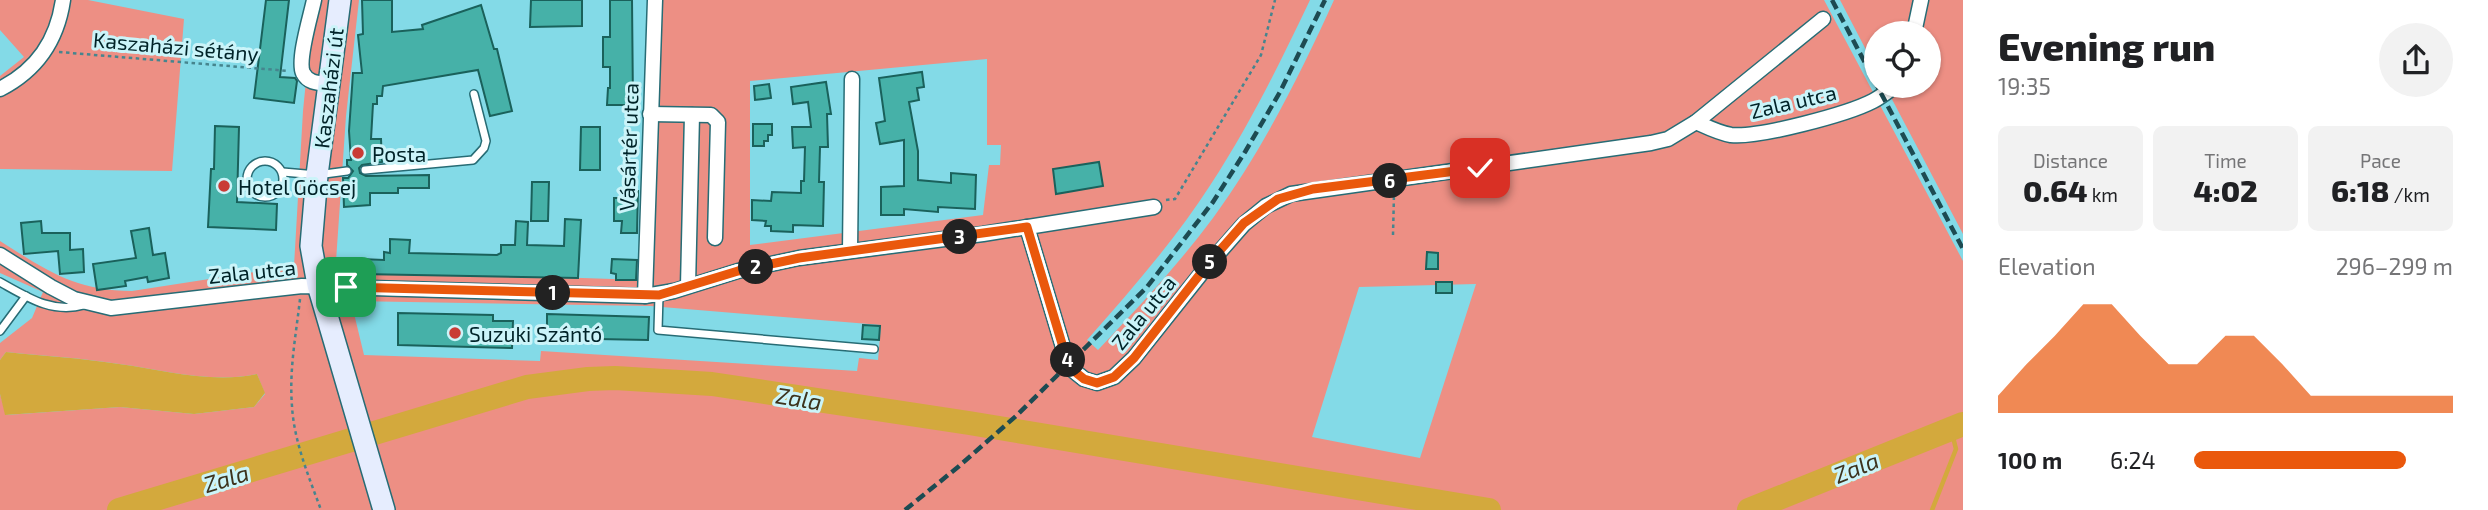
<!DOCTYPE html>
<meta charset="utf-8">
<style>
:root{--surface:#fff;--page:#f2f2f2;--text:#202124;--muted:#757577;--accent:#ea580c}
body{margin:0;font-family:"Exo 2",sans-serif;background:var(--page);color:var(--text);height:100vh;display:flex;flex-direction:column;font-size:26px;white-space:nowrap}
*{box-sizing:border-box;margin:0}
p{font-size:23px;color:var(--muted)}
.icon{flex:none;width:38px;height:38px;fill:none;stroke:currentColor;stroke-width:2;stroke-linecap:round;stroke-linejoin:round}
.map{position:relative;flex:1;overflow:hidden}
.side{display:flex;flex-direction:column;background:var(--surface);width:525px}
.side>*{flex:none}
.buttons{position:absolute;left:1864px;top:21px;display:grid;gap:14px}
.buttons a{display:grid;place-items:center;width:77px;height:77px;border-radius:50%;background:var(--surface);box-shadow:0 2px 5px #0004;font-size:35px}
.pin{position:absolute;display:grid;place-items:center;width:60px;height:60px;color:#fff;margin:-30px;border-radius:14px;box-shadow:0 4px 10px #0006}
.km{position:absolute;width:35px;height:35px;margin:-18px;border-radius:50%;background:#222;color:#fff;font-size:19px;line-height:35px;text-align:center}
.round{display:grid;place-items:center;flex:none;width:74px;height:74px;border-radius:37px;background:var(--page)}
.headline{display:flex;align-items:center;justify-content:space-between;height:119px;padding:0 35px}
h1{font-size:38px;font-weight:800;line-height:52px}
.metrics{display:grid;grid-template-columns:repeat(3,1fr);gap:10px;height:119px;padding:7px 35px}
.metrics div{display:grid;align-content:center;border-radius:10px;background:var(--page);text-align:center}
.metrics b{font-size:30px;font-weight:800}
.metrics small{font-size:19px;font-weight:400}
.metrics p{font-size:19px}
.chart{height:196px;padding:14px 35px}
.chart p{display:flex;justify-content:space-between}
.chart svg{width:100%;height:126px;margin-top:7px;fill:var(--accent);opacity:.7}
ul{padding:0 35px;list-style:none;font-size:23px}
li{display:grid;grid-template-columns:112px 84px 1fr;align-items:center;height:52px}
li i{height:18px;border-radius:9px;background:var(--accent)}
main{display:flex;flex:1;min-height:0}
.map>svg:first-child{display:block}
.green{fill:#ed8f84;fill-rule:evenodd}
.water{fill:#d3a93d}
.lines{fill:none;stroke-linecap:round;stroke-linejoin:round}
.stream{stroke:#d3a93d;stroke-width:4.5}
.river{stroke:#d3a93d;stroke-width:24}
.building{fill:#46b1a8;stroke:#1a615b;stroke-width:2}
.lane-casing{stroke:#276c75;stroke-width:10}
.street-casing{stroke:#276c75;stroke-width:17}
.secondary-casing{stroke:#276c75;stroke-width:24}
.path{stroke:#46858e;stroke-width:2.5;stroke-dasharray:3.5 3.5;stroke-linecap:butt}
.lane{stroke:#fff;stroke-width:7}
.street{stroke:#fff;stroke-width:14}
.secondary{stroke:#e6edfe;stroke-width:21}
.rail{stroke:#1d4b52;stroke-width:4.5;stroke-dasharray:10 5;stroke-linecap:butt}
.route-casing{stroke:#fff;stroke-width:14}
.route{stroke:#ea580c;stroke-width:9}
.poi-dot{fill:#c93b35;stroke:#cbf4f9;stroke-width:2.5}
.labels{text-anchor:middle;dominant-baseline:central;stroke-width:6;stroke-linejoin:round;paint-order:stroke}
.street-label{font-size:21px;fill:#002328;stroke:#cbf4f9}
.poi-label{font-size:21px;fill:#002328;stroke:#cbf4f9;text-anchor:start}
.water-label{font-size:23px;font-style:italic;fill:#3d331d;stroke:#cbf4f9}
</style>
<main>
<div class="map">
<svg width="1963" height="510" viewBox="0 0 1963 510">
<rect width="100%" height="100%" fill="#83dae7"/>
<g class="green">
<polygon points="0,0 88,0 184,19 172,171 0,169 0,76 24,57 0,30"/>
<path d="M 314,0 L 359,0 L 346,116 L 336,261 L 340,270 L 642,280 L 651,0 L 1310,0 C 1280,63 1249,126 1211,184 C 1175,240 1131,290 1087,340 L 1098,350 C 1138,308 1178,265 1213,218 C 1262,151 1300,75 1334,0 L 1824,0 L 1963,261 L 1963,510 L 0,510 L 0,394 L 6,415 L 120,407 L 194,414 L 254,407 L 265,394 L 257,374 C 212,384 164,370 119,364 C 82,358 44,356 6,352 L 0,360 L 0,343 L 32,318 L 43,292 L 0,273 L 0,241 C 46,270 75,291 132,291 L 294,266 L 303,111 ZM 987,59 L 987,145 L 1001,145 L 1000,165 L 989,165 L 983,215 L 750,245 L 750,81 ZM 1476,284 L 1420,458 L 1312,437 L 1359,287 ZM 351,301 L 650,306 L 881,325 L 878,360 L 859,358 L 857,371 L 541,351 L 540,361 L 364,355 Z"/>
<polygon points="1840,0 1963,0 1963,234 1885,86 1928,86 1928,33 1876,33 1876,69"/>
</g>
<path class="water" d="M 6,352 C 43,356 81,358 119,364 C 164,370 212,384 257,374 L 265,393 L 254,407 L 194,414 L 120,407 L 5,415 L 0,394 L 0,360 Z"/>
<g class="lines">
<polyline class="stream" points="1932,510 1956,449 1951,429"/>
<g class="river">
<polyline points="119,510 527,387 588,379 615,378 712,384 969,423 1489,510"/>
<polyline points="1749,510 1963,424"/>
</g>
</g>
<g class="building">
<polygon points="266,0 289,0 280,77 295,78 297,81 294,103 254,98"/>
<polygon points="362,0 392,0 392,32 423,29 422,25 481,5 494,49 497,49 512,111 490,116 478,70 383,86 382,96 377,96 377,104 373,104 371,139 381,139 382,162 362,165 359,168 360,173 366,176 429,175 429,188 398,188 398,193 370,193 370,205 344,207 343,178 348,178 353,171 347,165 347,160 351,160 349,131 353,73 362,73 358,35 363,34"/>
<polygon points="531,0 582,0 582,26 530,27"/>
<polygon points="610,0 632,0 633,105 607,105 608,88 610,88 610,67 603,67 603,37 610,37"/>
<polygon points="922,72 924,87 917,88 919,100 909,102 918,151 918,180 951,183 951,173 976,175 975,209 938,207 938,212 904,209 904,215 881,215 881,187 904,186 904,140 880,144 876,123 885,121 879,78"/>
<polygon points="826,82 831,114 827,114 828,147 820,147 819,182 824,182 823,226 793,225 793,232 771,231 771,226 765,226 766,221 752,220 752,200 771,201 772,192 801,193 801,181 804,181 805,147 793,148 792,127 811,127 808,102 793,104 791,87"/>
<polygon points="769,84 771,98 755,100 754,86"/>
<polygon points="753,124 772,124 772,135 768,135 768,141 764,141 764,146 753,146"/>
<polygon points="215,126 239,127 237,202 277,204 276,230 208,227 211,169 214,169"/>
<polygon points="581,127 600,127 600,170 580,170"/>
<polygon points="1099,162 1103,186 1056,194 1053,169"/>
<polygon points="532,182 549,182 548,221 531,221"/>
<polygon points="622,191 638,191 637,233 621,233 622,221 614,221 614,198 622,198"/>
<polygon points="565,219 581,220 578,278 361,274 361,259 384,260 384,252 390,253 390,239 410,240 409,253 497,255 501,253 501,245 515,245 516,221 528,222 527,245 564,246"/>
<polygon points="41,221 42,233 70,233 70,250 83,249 84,272 60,274 58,251 24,254 21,223"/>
<polygon points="149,228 153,255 165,253 169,278 148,282 147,277 125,281 126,286 97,290 93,264 136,258 131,231"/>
<polygon points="1427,252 1438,253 1438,269 1426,269"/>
<polygon points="612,259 637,260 636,280 616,280 616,274 611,273"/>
<rect x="1436" y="282" width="16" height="11"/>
<polygon points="398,313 493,315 493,321 513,321 512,348 398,345"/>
<polygon points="547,314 649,317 648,340 547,338"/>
<polygon points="863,325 880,326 879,340 862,339"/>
</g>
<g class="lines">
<defs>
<g id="lane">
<circle cx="265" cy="179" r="18"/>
<polyline points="365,170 473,160 484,148 486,141 474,94"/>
<polyline points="283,172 317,175 347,171"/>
<path d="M 0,282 C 27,297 52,314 84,305"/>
<polyline points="659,295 658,330 874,349"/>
<polyline points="0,331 26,296"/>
</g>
<g id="street">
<path d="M 314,0 C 311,15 297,60 303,73 C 308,83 318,83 328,84"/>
<polyline points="1914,33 1921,0"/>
<path d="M 0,89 C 37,70 57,41 63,0"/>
<polyline points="650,114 711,115 718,122 715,238"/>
<path d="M 1696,122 C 1707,127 1719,133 1731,135 C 1759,138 1848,114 1873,101 C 1881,97 1888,91 1895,86"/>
<polyline points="1027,227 1066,357 1074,371 1084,379 1097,383 1114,377 1134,358 1208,265 1244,224 1266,206 1291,194 1651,143 1668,139 1696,122 1823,19"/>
<polyline points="850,251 852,79"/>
<polyline points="0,255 51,287 74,299 111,308 302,286 645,296 674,291 738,271 799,258 983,234 1154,207"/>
<polyline points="688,286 692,115"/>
<polyline points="645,296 655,0"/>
</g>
<polyline id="secondary" points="340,0 317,175 311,246 318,285 384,510"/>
</defs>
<use href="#lane" class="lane-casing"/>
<use href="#street" class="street-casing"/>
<use href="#secondary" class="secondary-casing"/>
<g class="path">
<polyline points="59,52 289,71"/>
<polyline points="1166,200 1175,199 1261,55 1275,0"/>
<polyline points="1393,235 1394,194"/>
<path d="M 300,299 C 296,335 289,370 292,406 C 294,442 309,477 321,510"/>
</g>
<use href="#lane" class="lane"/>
<use href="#street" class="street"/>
<use href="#secondary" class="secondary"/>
<g class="rail">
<polyline points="1832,0 1963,249"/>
<polyline points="905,510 958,467 1016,416 1147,287 1213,202 1245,152 1280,92 1325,0"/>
</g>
</g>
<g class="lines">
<defs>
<polyline id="route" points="346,287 659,295 738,271 799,258 1027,227 1066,357 1074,371 1084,379 1097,383 1114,377 1134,358 1208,264 1244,223 1278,199 1313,189 1480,168"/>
</defs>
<use href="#route" class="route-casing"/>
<use href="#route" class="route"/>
</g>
<g class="poi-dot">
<circle cx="358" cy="153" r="7"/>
<circle cx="224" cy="186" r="7"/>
<circle cx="455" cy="333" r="7"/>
</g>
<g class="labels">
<g class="street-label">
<text transform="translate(176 46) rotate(5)">Kaszaházi sétány</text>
<text transform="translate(328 88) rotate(-83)">Kaszaházi út</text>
<text transform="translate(1793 101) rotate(-13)">Zala utca</text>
<text transform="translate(628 147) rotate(-88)">Vásártér utca</text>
<text transform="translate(252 271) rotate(-6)">Zala utca</text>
<text transform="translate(1143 312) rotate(-51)">Zala utca</text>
</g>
<g class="poi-label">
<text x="372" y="153">Posta</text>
<text x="238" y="186">Hotel Göcsej</text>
<text x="469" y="333">Suzuki Szántó</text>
</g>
<g class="water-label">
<text transform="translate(799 398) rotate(9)">Zala</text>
<text transform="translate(1856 467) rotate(-22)">Zala</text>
<text transform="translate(226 478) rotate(-17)">Zala</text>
</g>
</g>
</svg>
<div class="buttons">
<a><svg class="icon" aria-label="locate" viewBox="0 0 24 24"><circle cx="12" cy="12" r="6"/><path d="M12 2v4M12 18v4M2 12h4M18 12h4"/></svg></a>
</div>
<div class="pin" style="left:346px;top:287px;background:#1e9e55"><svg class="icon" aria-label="arrive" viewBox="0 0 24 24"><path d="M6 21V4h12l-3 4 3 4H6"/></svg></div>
<div class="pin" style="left:1480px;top:168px;background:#d93025"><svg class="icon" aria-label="check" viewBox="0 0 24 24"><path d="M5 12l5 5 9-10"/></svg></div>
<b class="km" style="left:553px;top:293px">1</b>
<b class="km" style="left:756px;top:267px">2</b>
<b class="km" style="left:960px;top:237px">3</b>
<b class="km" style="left:1068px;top:360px">4</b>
<b class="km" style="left:1210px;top:262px">5</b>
<b class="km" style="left:1390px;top:181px">6</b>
</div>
<section class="side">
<div class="headline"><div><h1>Evening run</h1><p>19:35</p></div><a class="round"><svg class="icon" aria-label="share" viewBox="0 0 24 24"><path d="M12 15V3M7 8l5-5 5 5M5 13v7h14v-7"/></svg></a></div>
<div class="metrics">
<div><p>Distance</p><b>0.64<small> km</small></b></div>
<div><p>Time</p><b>4:02</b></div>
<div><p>Pace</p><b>6:18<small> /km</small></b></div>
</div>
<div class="chart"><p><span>Elevation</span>296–299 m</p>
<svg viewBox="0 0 160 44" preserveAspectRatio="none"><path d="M0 44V38L10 27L20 17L30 6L40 6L50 17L60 27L70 27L80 17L90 17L100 27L110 38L120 38L130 38L140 38L150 38L160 38V44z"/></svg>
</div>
<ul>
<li><b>100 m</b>6:24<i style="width:82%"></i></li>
</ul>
</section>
</main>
